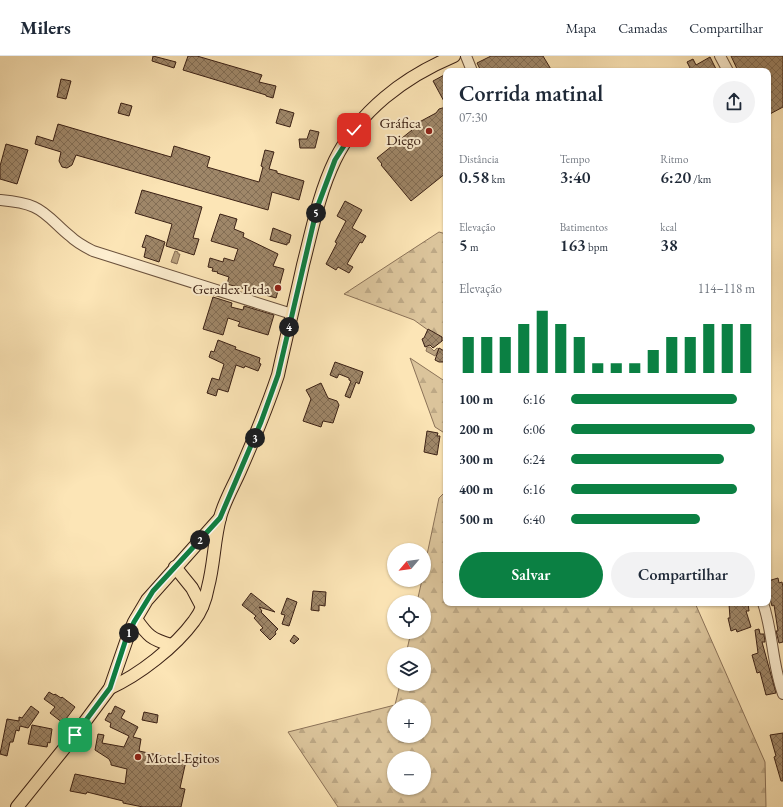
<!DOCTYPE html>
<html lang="pt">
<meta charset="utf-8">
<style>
:root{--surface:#fff;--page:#f2f2f3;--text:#1f2937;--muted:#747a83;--line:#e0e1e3;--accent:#0b8043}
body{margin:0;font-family:"EB Garamond",serif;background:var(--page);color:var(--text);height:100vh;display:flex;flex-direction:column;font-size:15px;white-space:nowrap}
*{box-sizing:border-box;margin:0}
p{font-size:13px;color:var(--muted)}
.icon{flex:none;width:22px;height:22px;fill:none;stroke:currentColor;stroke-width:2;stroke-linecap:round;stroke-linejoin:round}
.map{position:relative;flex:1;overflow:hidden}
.drawer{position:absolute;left:443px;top:12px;width:328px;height:538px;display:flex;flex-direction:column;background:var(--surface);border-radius:8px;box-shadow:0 1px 3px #0004}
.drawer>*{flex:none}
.needle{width:26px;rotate:241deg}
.controls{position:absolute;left:387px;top:487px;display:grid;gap:8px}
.controls a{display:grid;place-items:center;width:44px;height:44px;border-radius:50%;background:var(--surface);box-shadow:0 1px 3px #0004;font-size:20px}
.pin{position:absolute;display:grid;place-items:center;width:34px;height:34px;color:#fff;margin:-17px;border-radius:8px;box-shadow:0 2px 6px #0006}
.km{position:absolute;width:20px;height:20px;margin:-10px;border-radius:50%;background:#222;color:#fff;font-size:11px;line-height:20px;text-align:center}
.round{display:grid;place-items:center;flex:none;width:42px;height:42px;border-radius:21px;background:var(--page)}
.headline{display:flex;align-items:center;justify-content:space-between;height:68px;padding:0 16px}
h1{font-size:22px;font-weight:600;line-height:30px}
.figures{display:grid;grid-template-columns:repeat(3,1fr);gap:6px;height:68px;padding:4px 16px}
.figures div{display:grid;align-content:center}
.figures b{font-size:17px;font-weight:600}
.figures small{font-size:11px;font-weight:400}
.figures p{font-size:11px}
.chart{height:112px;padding:8px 16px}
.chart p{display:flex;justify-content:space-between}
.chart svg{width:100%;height:72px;margin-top:4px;stroke:var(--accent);stroke-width:6}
.button{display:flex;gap:8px;margin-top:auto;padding:8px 16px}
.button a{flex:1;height:46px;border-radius:24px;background:var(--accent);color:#fff;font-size:16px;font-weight:600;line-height:46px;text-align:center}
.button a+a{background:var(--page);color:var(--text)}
ul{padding:0 16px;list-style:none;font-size:13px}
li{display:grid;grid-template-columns:64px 48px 1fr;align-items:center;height:30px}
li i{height:10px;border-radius:5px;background:var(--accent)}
header{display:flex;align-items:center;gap:24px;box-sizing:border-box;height:56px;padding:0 20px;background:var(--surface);border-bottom:1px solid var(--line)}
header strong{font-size:19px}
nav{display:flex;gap:22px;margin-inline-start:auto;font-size:14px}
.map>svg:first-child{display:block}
.forest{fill:url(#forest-firs);stroke:#8b7258;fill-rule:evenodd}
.water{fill:url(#water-ripples);stroke:#876e55}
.building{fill:url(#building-cross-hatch);stroke:#3b2115}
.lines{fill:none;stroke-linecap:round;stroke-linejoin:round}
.minor-casing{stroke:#6b523d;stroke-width:12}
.major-casing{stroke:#3b2115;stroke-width:14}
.minor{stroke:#fdeed0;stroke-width:10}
.major{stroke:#fce5b6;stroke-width:12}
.route-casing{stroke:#fff;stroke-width:8}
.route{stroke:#0b8043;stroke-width:5}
.poi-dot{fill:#8f2418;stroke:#fdeed0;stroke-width:1.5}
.labels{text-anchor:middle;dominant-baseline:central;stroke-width:4;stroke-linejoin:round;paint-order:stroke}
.poi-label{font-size:15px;fill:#3b2115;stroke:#fdeed0;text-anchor:end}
</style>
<header>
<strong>Milers</strong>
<nav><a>Mapa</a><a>Camadas</a><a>Compartilhar</a></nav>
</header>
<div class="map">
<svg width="783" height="751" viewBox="0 0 783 751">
<defs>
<pattern id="forest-firs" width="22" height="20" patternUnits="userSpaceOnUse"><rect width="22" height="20" fill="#dbc49b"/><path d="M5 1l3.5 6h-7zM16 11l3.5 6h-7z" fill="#bda885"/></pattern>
<pattern id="water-ripples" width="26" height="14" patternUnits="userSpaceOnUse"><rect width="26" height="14" fill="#baa27f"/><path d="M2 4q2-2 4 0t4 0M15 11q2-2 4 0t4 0" fill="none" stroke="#988467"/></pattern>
<pattern id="building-cross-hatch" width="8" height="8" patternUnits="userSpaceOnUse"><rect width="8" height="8" fill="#9f8769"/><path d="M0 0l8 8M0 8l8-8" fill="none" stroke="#836e55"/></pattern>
</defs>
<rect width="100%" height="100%" fill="#fce5b6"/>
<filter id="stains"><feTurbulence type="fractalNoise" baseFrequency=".005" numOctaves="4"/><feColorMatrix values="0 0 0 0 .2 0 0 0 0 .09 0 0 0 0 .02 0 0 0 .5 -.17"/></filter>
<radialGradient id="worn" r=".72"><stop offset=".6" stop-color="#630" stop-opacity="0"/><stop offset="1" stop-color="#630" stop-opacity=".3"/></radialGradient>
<g class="forest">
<polygon points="439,176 446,178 446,287 414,264 344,238"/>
<polygon points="410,302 446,326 446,378 435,371"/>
<path d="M 446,435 L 446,547 L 695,547 L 765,706 L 766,751 L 338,751 L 288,676 L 395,649 L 400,628 L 424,628 L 424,598 L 406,598 L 411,576 L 424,576 L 424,546 L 417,546 L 422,524 L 424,524 L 424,513 L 439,442 ZM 394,650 L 424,650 L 424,680 L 394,680 ZM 394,702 L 424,702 L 424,732 L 394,732 Z"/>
</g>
<g class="water">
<polygon points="175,195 178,196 178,198 180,198 177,208 171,206"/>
<polygon points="427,291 430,291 434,295 437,292 439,293 435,300 426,295"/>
</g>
<g class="building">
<polygon points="153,0 176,6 174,12 152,5"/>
<polygon points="188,0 197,0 262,19 259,26 276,30 273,42 266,40 266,39 183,14"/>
<polygon points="491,0 543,0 552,15 521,15 519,12 514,15 499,15 498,12 492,15 481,15 477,7"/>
<polygon points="731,0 783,0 783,51 768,59 768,15 738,15"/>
<polygon points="710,1 717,15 685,15 690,12 687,6 693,3 696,9"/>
<polygon points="446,18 446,49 433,25"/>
<polygon points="61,23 71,25 66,43 57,41"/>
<polygon points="121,47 132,50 129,60 118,57"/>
<polygon points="446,51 446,117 411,145 381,109 382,108 377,102 412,74 410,71 436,57 439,53"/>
<polygon points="280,53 294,57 290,71 276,67"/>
<polygon points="58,68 171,101 174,90 210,101 207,111 259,126 263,111 261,110 265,94 274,96 269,113 277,115 277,117 304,125 299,144 272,136 268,154 76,99 72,109 67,112 62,111 59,105 61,96 35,88 37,80 53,85"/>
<polygon points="310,74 319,76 315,92 300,92 299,83 307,83"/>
<polygon points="6,88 28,94 17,128 0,123 0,110"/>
<polygon points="142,134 202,151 193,182 199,183 194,199 166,190 172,168 135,157"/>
<polygon points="345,145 362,154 352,172 366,180 362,187 360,186 347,208 353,211 349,217 338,211 336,214 326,208 337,187 335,186 346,165 337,160"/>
<polygon points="220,158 237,163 234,173 244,177 243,181 278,198 273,210 284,213 276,242 227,228 229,221 217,217 218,216 212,215 213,212 208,211 210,202 223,206 224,202 234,205 238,193 211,185"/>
<polygon points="273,172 291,179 289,187 287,187 287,189 270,184"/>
<polygon points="146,179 165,186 159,206 144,201 146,192 142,191"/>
<polygon points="213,241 232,247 231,251 243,254 244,250 274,259 268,279 238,270 240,266 228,262 223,279 203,273"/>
<polygon points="428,273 442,281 442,285 433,292 430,289 425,291 422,283 424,282"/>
<polygon points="218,284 236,291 235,293 260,302 259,307 261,308 258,315 245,310 244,312 236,309 228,336 218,333 216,340 207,337 212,322 219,324 224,308 209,301 211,295 214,296"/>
<polygon points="439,292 446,296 446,300 443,306 439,306 435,304"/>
<polygon points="335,306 363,316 359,328 356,326 350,342 345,340 351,325 349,324 349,322 339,318 337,322 330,319"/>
<polygon points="321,327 328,342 337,345 339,349 333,367 323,365 321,371 303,365 311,343 306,334"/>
<polygon points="427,375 438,377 437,380 440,380 437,399 424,396"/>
<polygon points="778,522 779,527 782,526 783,531 783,586 779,587 776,575 778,575 774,549 772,550 768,535 768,525"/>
<polygon points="313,535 326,536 325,550 319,549 319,555 311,554"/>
<polygon points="251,537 275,556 259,551 262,555 261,556 278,573 275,576 276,578 270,584 260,574 263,572 254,562 256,560 242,549"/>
<polygon points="287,542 297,546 289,570 282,568 285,559 281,558"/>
<polygon points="748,547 749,555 746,555 751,571 737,576 736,573 731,575 728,562 730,562 729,548"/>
<polygon points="759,573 760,578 764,578 765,586 762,586 776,637 766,639 760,616 757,617 752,599 758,597 755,574"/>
<polygon points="294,579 299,583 294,588 290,585"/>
<polygon points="49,636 54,639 55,638 61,642 62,641 75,651 63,667 50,657 55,651 44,643"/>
<polygon points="31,650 39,656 28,672 20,670 19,675 16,674 13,686 10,686 7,700 0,698 7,663 19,665 19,661 22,662"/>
<polygon points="115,650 125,655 121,662 138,671 133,681 141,683 139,695 186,705 180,732 185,733 181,751 143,751 123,747 123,745 87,736 86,738 70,735 75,718 125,728 127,713 111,709 111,707 109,703 95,694 98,678 104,679 102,687 124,691 129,680 110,671 111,667 105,664 109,657 111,658"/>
<polygon points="144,656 158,659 157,667 142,664"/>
<polygon points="32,669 52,673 50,687 48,686 47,691 28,688"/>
<polygon points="783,677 783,725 781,725 774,701 776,700 770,679"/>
</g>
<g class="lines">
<defs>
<g id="minor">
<polyline points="466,0 472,15"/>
<polyline points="720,0 728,15"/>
<path d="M 0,144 C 11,145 23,146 34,151 C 48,157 58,171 70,180 C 77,187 85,191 93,195 L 292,258"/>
<path d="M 763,547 C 773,576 772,608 783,638"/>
</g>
<g id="major">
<polyline points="175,511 192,532 202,551"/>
<path d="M 136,563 C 148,580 151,583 171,589"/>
<path d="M 110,632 C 139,619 175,591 194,565 C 201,556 206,542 208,531 C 214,509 214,484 220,462 C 223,448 234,429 240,415 C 254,383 267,352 278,319 C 286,282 295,246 303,209 C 312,174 319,137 335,104 C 359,55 404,21 454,0"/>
<polyline points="17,751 75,679 110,632 127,583 134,566 147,544 220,462"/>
</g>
</defs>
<use href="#minor" class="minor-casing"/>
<use href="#major" class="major-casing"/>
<use href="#minor" class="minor"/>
<use href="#major" class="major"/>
</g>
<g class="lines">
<defs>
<polyline id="route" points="75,679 110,632 126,583 134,566 153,535 220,462 261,366 278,319 317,152 335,104 354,74"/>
</defs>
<use href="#route" class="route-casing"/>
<use href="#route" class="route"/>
</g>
<g class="poi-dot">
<circle cx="429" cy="75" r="4"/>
<circle cx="278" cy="232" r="4"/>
<circle cx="138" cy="701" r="4"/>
</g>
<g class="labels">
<g class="poi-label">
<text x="421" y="66">Gráfica<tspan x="421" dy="17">Diego</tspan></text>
<text x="270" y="232">Geraflex Ltda</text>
<text x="146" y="701" text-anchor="start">Motel Egitos</text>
</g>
</g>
<rect width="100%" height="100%" filter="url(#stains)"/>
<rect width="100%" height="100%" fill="url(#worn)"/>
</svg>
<div class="controls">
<a><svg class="needle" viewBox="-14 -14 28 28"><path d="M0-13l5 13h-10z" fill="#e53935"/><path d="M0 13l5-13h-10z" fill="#747a83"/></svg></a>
<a><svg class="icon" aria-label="locate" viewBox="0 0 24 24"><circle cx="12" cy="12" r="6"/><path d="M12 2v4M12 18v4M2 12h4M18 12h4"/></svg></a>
<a><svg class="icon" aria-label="layers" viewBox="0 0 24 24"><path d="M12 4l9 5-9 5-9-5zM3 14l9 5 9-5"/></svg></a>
<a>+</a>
<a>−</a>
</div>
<div class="pin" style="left:75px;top:679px;background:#1e9e55"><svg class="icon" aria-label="arrive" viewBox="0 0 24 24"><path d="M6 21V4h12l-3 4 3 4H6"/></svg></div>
<div class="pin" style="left:354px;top:74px;background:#d93025"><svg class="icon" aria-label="check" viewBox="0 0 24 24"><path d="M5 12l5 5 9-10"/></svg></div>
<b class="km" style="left:129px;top:577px">1</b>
<b class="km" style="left:200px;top:484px">2</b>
<b class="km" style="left:255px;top:382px">3</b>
<b class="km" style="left:289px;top:271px">4</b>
<b class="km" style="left:316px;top:157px">5</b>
<section class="drawer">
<div class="headline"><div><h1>Corrida matinal</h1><p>07:30</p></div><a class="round"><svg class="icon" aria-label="share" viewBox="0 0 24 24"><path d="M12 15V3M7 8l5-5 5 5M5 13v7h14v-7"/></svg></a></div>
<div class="figures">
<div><p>Distância</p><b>0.58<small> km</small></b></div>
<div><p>Tempo</p><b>3:40</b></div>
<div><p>Ritmo</p><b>6:20<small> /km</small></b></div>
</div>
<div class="figures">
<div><p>Elevação</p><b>5<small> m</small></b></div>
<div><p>Batimentos</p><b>163<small> bpm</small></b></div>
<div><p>kcal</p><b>38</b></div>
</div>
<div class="chart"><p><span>Elevação</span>114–118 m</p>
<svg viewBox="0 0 160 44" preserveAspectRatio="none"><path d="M5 44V22M15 44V22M25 44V22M35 44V14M45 44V6M55 44V14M65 44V22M75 44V38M85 44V38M95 44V38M105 44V30M115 44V22M125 44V22M135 44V14M145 44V14M155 44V14"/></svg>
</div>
<ul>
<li><b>100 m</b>6:16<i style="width:90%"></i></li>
<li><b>200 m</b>6:06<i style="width:100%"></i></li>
<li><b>300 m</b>6:24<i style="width:83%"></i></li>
<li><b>400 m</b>6:16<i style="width:90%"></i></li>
<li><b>500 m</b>6:40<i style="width:70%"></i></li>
</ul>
<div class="button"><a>Salvar</a><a>Compartilhar</a></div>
</section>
</div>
